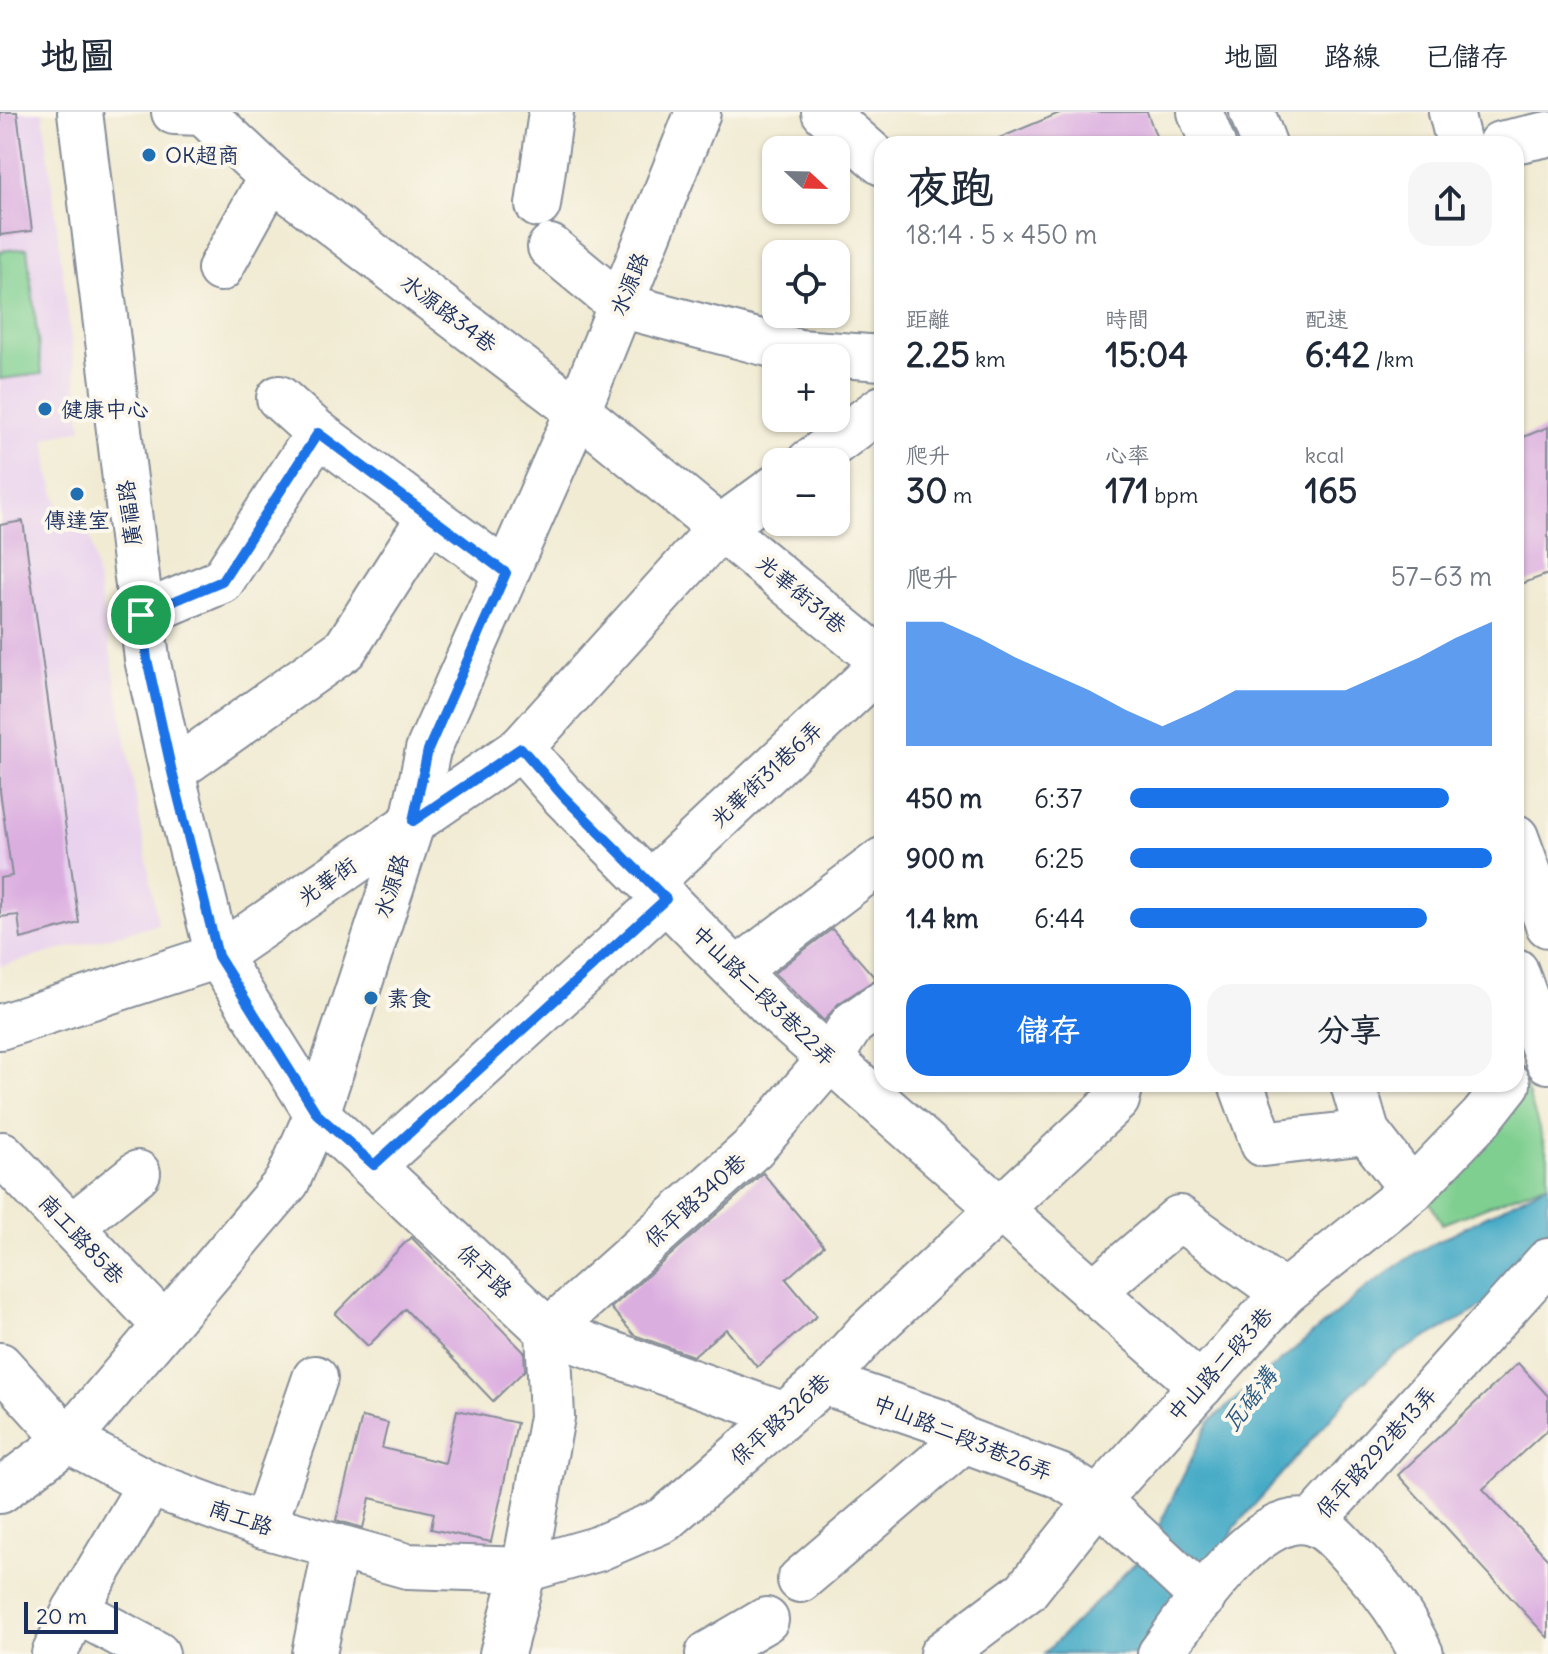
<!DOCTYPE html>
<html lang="zh-TW">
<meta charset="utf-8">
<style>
:root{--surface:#fff;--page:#f6f6f7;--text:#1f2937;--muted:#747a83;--line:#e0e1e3;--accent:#1a73e8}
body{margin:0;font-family:Delius,"LXGW WenKai TC",sans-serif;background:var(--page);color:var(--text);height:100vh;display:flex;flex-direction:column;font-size:30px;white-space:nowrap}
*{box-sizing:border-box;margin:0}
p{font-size:26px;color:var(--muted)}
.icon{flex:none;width:44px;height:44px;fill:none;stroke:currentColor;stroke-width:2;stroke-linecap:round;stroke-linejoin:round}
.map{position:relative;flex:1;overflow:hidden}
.side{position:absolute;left:874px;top:24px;width:650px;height:956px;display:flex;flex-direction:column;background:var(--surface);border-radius:24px;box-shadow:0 2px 6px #0004}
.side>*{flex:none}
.needle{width:52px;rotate:112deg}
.buttons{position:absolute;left:762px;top:24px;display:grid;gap:16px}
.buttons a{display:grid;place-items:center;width:88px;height:88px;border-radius:16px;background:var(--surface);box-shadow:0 2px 6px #0004;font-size:40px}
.scale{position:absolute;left:24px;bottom:20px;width:94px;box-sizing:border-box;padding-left:8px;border:4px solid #1b2f5e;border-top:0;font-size:22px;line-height:28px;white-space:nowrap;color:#1b2f5e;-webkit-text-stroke:6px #fbf7ec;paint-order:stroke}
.pin{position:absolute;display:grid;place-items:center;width:68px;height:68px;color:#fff;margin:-34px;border:4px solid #fff;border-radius:50%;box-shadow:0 2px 8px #0007}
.round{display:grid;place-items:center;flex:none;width:84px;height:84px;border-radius:24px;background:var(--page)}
.headline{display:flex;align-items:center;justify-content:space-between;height:136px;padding:0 32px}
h1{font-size:44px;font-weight:800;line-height:60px}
.figures{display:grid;grid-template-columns:repeat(3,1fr);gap:12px;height:136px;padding:8px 32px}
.figures div{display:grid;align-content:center}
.figures b{font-size:34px;font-weight:800}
.figures small{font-size:22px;font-weight:400}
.figures p{font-size:22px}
.chart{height:224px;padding:16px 32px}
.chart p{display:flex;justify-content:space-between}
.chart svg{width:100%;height:144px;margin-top:8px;fill:var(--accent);opacity:.7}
.action{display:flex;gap:16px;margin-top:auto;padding:16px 32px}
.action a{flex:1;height:92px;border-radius:24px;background:var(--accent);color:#fff;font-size:32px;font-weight:800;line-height:92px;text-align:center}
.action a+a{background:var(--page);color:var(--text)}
ul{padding:0 32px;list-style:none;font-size:26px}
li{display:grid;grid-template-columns:128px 96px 1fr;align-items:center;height:60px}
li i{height:20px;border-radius:10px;background:var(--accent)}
header{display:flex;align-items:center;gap:48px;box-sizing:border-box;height:112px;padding:0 40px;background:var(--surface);border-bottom:2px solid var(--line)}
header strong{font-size:38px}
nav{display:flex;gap:44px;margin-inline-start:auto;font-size:28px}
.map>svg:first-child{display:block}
.built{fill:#e9d2ee}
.green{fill:#7fcf90;stroke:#4d7f77;stroke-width:2}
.water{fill:#47abc6;stroke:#316d92;stroke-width:2}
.building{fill:#dbaee0}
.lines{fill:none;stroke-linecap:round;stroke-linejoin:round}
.minor-casing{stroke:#868d98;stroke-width:48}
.minor{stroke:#fff;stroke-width:44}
.route-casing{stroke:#fff;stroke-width:16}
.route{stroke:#1a73e8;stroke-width:10}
.poi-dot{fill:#1f6fb2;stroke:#fbf7ec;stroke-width:3}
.labels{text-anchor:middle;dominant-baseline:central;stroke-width:8;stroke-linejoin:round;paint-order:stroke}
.poi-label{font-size:22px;fill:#1b2f5e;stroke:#fbf7ec;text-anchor:start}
.street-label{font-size:22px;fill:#1b2f5e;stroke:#fbf7ec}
.water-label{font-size:24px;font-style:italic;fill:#2a5a82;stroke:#fbf7ec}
</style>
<header>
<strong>地圖</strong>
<nav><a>地圖</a><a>路線</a><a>已儲存</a></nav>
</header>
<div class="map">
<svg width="1548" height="1542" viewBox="0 0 1548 1542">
<rect width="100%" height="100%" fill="#fbf7ec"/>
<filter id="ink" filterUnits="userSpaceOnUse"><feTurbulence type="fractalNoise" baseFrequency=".0125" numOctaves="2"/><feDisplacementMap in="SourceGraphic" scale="16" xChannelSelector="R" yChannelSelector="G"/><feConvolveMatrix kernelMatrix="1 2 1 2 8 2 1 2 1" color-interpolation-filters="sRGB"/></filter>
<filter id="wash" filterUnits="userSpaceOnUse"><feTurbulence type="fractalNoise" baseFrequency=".006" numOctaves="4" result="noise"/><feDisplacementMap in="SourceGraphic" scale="32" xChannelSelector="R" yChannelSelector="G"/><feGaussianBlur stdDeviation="1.8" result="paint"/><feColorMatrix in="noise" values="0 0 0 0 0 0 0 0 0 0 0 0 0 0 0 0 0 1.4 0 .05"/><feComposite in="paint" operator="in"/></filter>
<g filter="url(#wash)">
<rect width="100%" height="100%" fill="#f1ebd3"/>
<polygon class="built" points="0,0 43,0 82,317 45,326 49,360 61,403 86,400 158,812 0,854"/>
<g class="green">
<polygon points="27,136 42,262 0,267 0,139"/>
<polygon points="1525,972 1548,1045 1548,1071 1442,1112 1425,1082"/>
</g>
<polygon class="water" points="1548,1072 1548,1165 1515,1177 1391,1245 1355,1278 1235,1415 1208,1471 1150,1542 1044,1542 1146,1440 1210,1309 1366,1176 1417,1140"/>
<g id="blocks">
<g class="building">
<polygon points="0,0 17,0 32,119 0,123"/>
<polygon points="1062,0 1147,0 1159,32 985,32"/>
<polygon points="1548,315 1548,462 1516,474 1516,328"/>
<polygon points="23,409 79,811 21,827 18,803 0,805 0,766 12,764 0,679 0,413"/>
<polygon points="832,817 876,867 838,892 824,909 774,861"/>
<polygon points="763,1061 824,1134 786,1167 817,1204 757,1255 726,1217 693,1244 634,1223 611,1196"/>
<polygon points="411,1125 524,1240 525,1258 493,1289 405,1197 368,1234 335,1202"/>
<polygon points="1518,1251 1548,1284 1548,1317 1483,1377 1548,1447 1548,1526 1398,1363"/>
<polygon points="457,1298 517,1311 491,1430 431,1417 434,1401 370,1386 363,1416 336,1408 362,1305 388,1311 382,1336 445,1351"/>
</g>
</g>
</g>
<g filter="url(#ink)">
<use href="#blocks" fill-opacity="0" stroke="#868d98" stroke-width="2"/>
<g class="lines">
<defs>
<g id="minor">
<polyline points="80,0 147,547 172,660 218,844 317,1002 548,1219 552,1305 524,1458 502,1542"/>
<polyline points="174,0 203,1 271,65 578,299 882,549"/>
<polyline points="824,0 882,51"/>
<polyline points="1200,0 1213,32"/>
<polyline points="1252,0 1264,32"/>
<polyline points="1451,0 1459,32"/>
<polyline points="1500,32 1548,22"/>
<polyline points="538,93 551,0"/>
<polyline points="550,135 620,193 799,240 882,246"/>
<polyline points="220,157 271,65"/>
<polyline points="279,286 318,321"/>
<polyline points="809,350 882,296"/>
<polyline points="141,503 222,469 318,321 506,461"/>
<polyline points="521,636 563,684 779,902 1201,1274"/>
<polyline points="172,660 345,537 430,404"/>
<polyline points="1516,725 1548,813"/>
<polyline points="650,771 882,553"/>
<polyline points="737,858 882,748"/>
<polyline points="1516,859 1548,949"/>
<polyline points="0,915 218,844 521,636 721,415 776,375"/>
<polyline points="1241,972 1263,1032 1367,1020"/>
<polyline points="1353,972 1367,1020 1412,1078"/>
<polyline points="0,1043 2,1042 164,1213"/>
<polyline points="374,1053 666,787"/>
<polyline points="71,1115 138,1061"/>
<polyline points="1093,1180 1179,1106 1284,1181"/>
<polyline points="0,1253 68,1328 150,1372 264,1414 407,1454 524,1458 597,1437 664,1408 823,1270 866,1222 1117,988 1121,972"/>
<polyline points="823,1270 938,1309 964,1328 1060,1364 1098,1388 1203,1486"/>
<polyline points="785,1303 548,1219 753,1036 830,947 852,912 882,891"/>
<polyline points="0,1379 68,1328 287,1070 317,1002 413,709 428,638 578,299 698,0"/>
<polyline points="1312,1411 1548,1149"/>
<polyline points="264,1414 315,1266"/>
<polyline points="800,1468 964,1328"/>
<polyline points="75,1498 157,1542"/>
<polyline points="54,1542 75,1498 150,1372"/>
<polyline points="314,1542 336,1434"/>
<polyline points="708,1542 766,1508"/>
<polyline points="942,1542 1026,1479 1098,1388 1284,1181 1412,1078 1482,1005 1508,972"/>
<path d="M 1160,1542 C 1188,1505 1258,1394 1312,1411 C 1329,1416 1342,1433 1354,1446 C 1381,1474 1405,1506 1421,1542"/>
</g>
</defs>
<use href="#minor" class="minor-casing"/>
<use href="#minor" class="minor"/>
</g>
</g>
<g class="lines" filter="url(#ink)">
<defs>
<polygon id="route" points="318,321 506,461 428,638 413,709 521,636 563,684 666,787 374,1053 317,1002 218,844 172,660 147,547 141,503 222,469"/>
</defs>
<use href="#route" class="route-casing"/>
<use href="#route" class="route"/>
</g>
<g class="poi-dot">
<circle cx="149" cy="43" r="8"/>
<circle cx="45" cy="297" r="8"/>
<circle cx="77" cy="382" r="8"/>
<circle cx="371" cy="886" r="8"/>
</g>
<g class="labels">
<g class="poi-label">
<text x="165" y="43">OK超商</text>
<text x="61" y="297">健康中心</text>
<text x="77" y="408" text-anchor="middle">傳達室</text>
<text x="387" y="886">素食</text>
</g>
<g class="street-label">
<text transform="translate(629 172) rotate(-68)">水源路</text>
<text transform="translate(449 201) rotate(37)">水源路34巷</text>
<text transform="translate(129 401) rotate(-97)">廣福路</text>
<text transform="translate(802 482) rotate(40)">光華街31巷</text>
<text transform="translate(766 662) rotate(-43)">光華街31巷6弄</text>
<text transform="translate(327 769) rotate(-35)">光華街</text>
<text transform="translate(391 774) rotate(-72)">水源路</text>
<text transform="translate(764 883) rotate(44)">中山路二段3巷22弄</text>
<text transform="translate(695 1088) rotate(-42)">保平路340巷</text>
<text transform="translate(82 1127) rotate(47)">南工路85巷</text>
<text transform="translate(485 1159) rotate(44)">保平路</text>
<text transform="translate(1220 1252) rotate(-48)">中山路二段3巷</text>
<text transform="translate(780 1307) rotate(-42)">保平路326巷</text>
<text transform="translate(963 1325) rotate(22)">中山路二段3巷26弄</text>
<text transform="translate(1376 1340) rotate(-48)">保平路292巷13弄</text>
<text transform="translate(241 1405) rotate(19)">南工路</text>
</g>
<g class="water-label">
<text transform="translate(1249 1287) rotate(-53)">瓦磘溝</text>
</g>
</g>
</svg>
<div class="buttons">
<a><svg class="needle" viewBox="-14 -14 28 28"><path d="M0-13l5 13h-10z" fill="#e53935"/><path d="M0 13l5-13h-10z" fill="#747a83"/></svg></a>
<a><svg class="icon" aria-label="locate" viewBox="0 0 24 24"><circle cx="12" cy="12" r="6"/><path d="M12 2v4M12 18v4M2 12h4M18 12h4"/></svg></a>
<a>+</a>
<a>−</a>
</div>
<div class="scale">20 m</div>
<div class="pin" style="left:141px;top:503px;background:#1e9e55"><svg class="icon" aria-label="arrive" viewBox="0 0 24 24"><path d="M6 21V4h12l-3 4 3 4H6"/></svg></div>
<section class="side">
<div class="headline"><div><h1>夜跑</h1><p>18:14 · 5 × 450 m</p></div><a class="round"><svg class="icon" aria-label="share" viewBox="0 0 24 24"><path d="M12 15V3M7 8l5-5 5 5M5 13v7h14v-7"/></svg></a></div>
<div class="figures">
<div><p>距離</p><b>2.25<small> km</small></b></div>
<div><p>時間</p><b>15:04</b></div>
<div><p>配速</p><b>6:42<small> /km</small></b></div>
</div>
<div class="figures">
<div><p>爬升</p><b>30<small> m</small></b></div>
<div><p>心率</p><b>171<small> bpm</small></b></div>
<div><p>kcal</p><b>165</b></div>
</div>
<div class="chart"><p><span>爬升</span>57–63 m</p>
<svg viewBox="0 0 160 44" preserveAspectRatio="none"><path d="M0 44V6L10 6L20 11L30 17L40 22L50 27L60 33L70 38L80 33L90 27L100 27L110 27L120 27L130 22L140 17L150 11L160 6V44z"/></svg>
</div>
<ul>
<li><b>450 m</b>6:37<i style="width:88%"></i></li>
<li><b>900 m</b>6:25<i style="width:100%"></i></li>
<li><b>1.4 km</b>6:44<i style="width:82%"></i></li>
</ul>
<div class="action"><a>儲存</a><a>分享</a></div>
</section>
</div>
